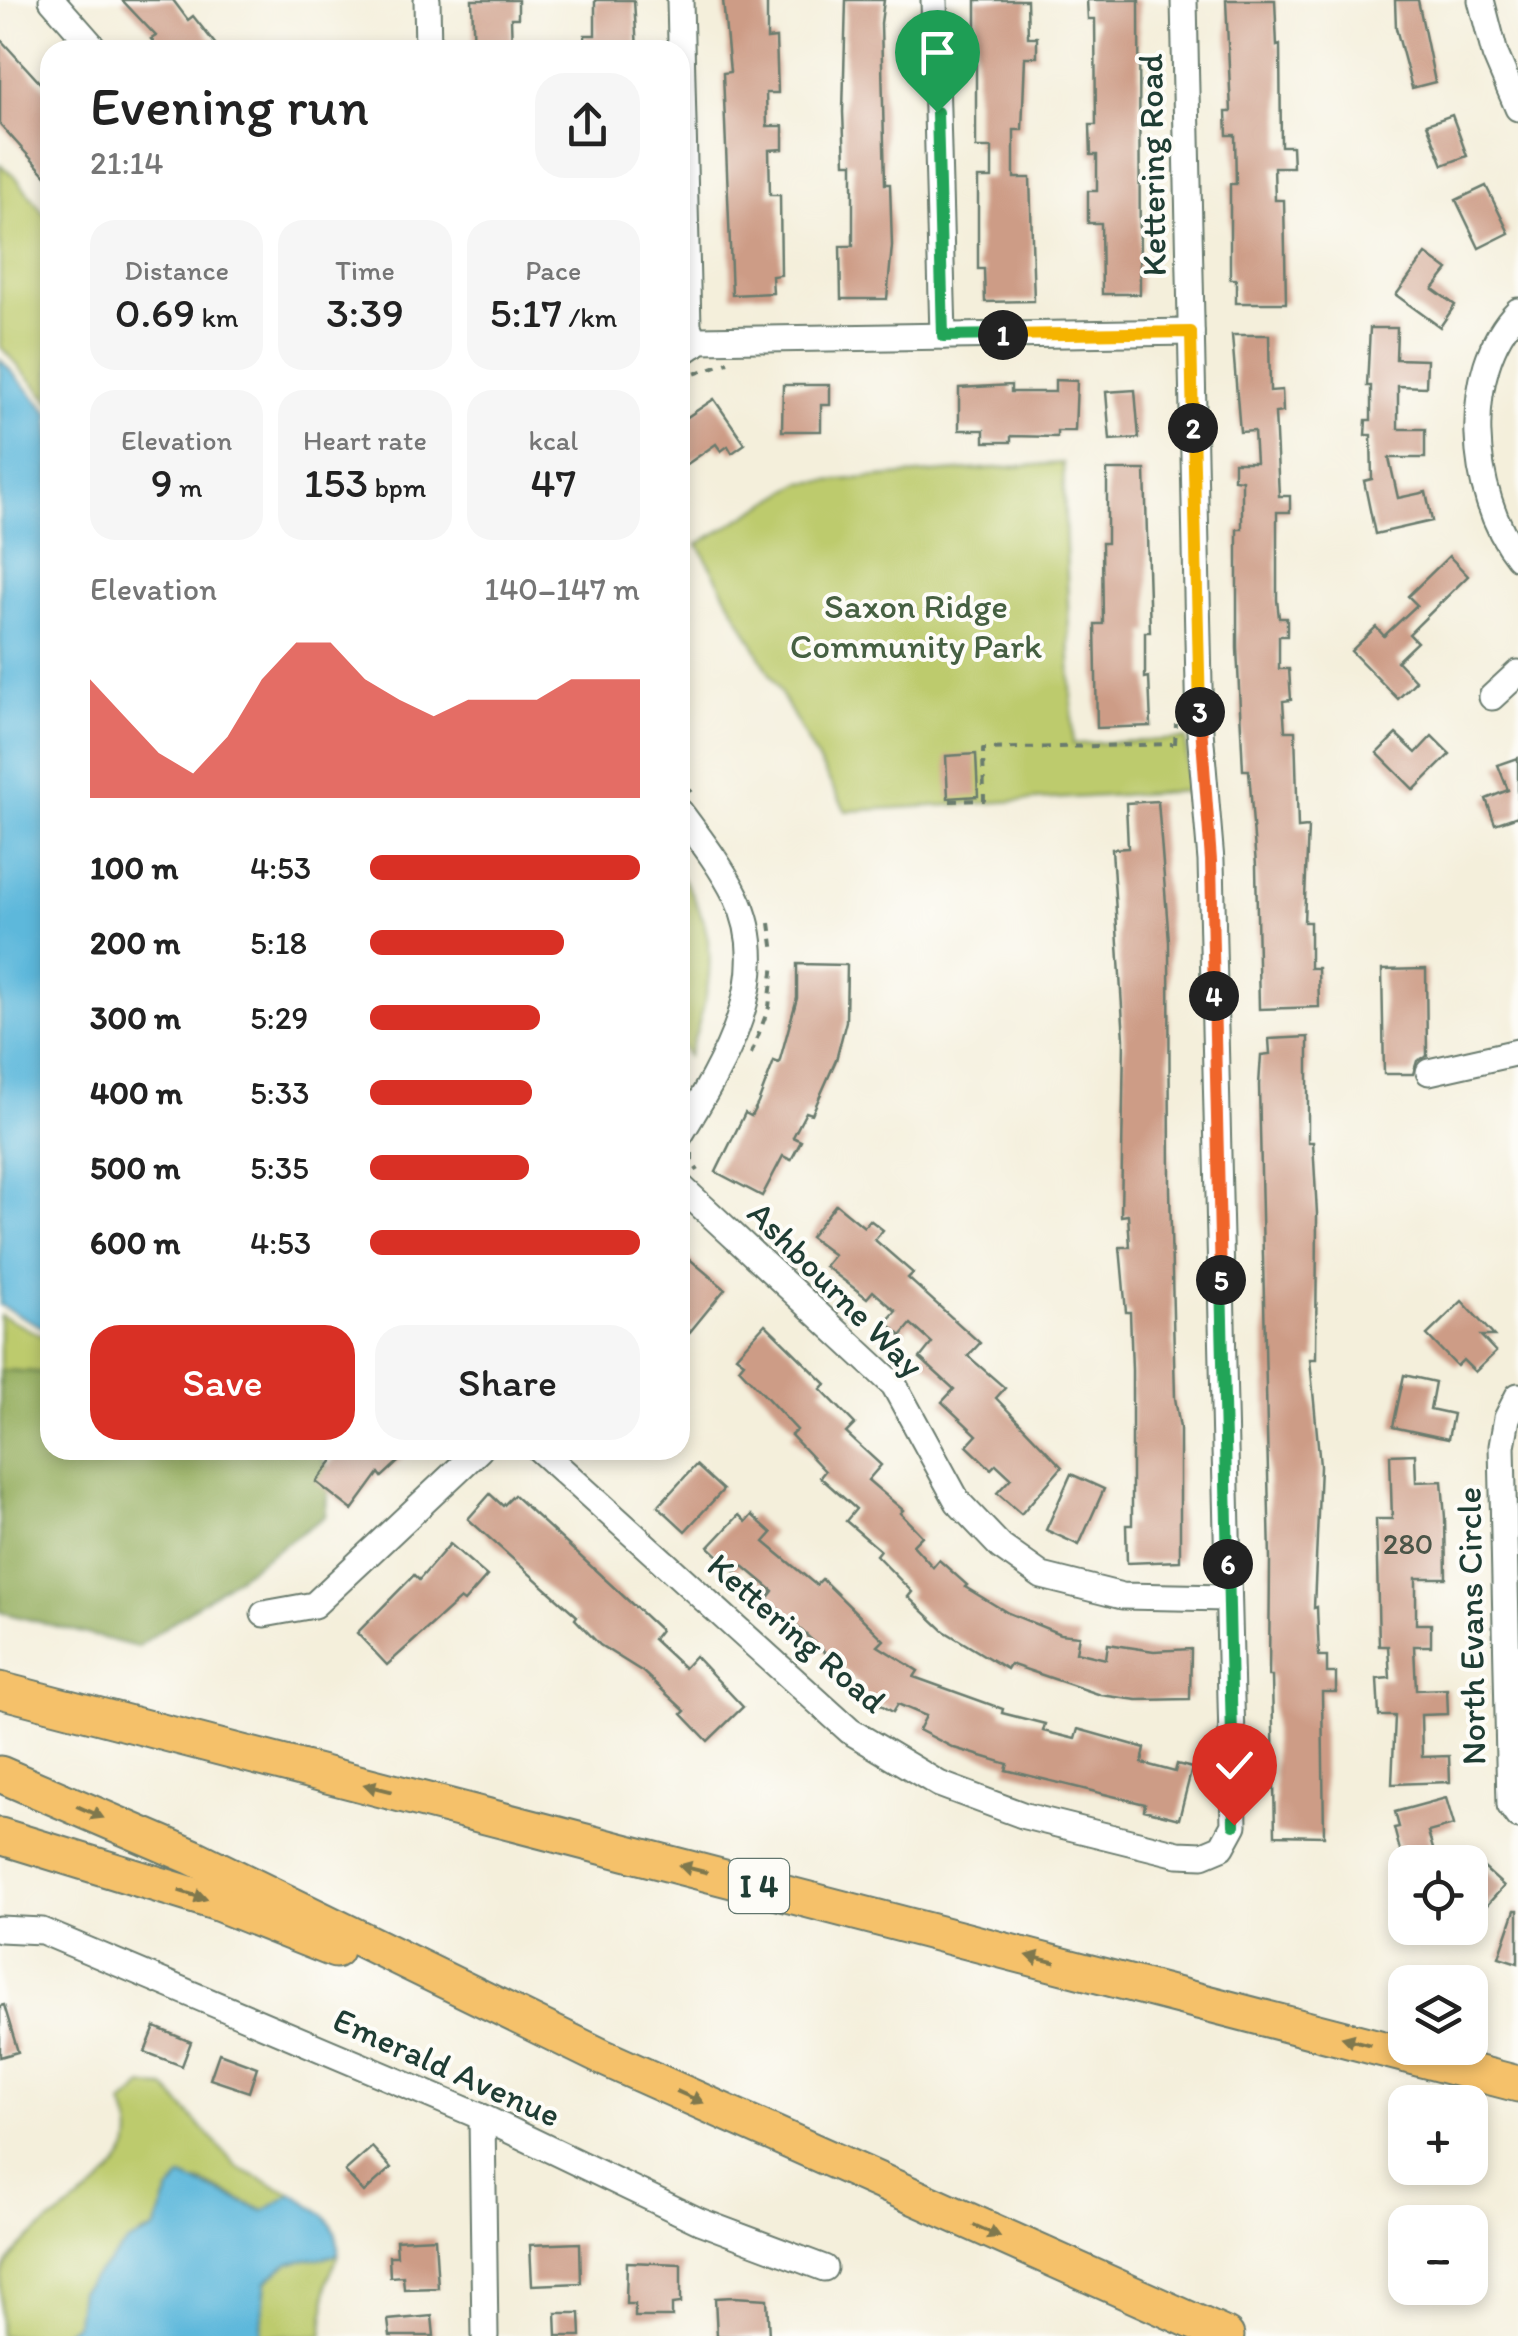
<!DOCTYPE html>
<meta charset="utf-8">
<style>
:root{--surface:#fff;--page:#f6f6f6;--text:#222;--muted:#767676;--accent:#d93025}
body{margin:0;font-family:Itim,sans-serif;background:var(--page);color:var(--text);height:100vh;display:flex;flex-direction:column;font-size:38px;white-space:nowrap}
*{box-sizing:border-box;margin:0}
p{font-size:32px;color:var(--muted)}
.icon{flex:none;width:55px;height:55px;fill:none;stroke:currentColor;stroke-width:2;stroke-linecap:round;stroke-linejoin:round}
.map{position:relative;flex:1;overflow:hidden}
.panel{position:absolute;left:40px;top:40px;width:650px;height:1420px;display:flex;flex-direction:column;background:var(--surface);border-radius:30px;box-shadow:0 5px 15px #0003}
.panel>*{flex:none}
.controls{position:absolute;left:1388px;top:1845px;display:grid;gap:20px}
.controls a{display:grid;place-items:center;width:100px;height:100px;border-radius:20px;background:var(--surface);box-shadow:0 5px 15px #0003;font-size:50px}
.pin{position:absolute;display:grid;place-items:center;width:85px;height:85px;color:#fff;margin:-102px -42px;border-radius:50% 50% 50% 0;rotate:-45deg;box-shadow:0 0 10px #0007}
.pin .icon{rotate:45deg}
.km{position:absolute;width:50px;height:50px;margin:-25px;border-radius:50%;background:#222;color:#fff;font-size:28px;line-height:50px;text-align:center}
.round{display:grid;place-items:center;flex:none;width:105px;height:105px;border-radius:30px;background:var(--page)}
.head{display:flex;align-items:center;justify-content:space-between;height:170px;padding:0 50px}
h1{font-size:55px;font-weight:600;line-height:75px}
.figures{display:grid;grid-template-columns:repeat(3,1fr);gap:15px;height:170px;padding:10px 50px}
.figures div{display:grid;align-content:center;border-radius:25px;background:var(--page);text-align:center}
.figures b{font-size:42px;font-weight:600}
.figures small{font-size:28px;font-weight:400}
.figures p{font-size:28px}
.chart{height:280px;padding:20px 50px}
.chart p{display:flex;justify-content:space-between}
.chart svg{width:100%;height:180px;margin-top:10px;fill:var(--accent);opacity:.7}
.action{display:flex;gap:20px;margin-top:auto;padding:20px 50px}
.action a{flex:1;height:115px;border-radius:30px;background:var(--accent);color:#fff;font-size:40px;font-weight:600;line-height:115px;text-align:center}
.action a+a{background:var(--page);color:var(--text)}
ul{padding:0 50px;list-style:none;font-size:32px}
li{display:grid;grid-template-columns:160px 120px 1fr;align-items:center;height:75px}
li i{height:25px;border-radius:12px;background:var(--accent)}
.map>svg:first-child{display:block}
.green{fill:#bdcb6d;stroke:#6e8450;stroke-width:2.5}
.forest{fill:#96af60;stroke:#5a764a;stroke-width:2.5}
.water{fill:#5db8db;stroke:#3e7a88;stroke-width:2.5}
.building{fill:#cd9c86}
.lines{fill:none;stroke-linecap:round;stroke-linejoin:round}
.minor-casing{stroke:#6a7b6e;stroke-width:29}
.highway-casing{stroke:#6a7b6e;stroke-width:39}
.path{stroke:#6a7b6e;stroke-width:4;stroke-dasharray:8 8;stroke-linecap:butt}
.minor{stroke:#fff;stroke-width:25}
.highway{stroke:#f5c16b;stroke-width:35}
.oneway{fill:#7f784d}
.split-1-casing{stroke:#fff;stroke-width:20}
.split-2-casing{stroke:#fff;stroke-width:20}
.split-3-casing{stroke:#fff;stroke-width:20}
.split-4-casing{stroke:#fff;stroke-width:20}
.split-5-casing{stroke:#fff;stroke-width:20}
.split-6-casing{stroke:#fff;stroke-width:20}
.split-7-casing{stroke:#fff;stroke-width:20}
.split-1{stroke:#22a559;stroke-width:12}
.split-2{stroke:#f5b400;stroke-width:12}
.split-3{stroke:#f5b400;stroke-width:12}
.split-4{stroke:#f0652b;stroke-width:12}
.split-5{stroke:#f0652b;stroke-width:12}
.split-6{stroke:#22a559;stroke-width:12}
.split-7{stroke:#22a559;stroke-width:12}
.labels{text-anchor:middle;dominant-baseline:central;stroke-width:8;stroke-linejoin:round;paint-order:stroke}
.number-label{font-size:30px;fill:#4a5548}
.shield{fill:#fdfcf7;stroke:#62766e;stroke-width:2.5}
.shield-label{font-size:32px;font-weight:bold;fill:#1f3d34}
.street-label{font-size:35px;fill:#1f3d34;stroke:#fdfcf7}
.park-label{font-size:35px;fill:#466042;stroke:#fdfcf7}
</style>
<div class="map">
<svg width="1518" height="2336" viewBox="0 0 1518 2336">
<rect width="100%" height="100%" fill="#fdfcf7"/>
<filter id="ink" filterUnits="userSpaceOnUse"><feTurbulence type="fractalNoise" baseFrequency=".01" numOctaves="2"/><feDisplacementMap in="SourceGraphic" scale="20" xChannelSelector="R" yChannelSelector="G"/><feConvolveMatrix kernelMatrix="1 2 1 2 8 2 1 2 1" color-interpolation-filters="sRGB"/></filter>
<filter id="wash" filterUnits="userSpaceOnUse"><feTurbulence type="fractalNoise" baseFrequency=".0048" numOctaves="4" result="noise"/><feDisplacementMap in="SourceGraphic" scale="40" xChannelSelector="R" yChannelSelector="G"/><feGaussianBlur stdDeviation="2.25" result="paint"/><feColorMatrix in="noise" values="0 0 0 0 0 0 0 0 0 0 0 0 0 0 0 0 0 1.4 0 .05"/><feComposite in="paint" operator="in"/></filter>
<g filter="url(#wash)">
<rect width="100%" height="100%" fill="#f4efdb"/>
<g class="green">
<polygon points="0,165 15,176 50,221 50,401 0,346"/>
<polygon points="1063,463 1073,744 1186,739 1189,791 846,811 698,544 801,483"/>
<path d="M 680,875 C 725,939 711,989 688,1056 L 680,1044 Z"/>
<polygon points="0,1315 50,1340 50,1373 0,1370"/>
<path d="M 143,2086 L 165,2087 L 238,2168 L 292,2194 L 264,2211 L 200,2181 L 169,2192 L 155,2230 L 142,2234 L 81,2291 L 76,2323 L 60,2336 L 0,2336 C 0,2319 0,2289 2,2274 C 28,2220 103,2203 128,2149 C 135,2135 128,2118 123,2104 Z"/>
<polygon points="338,2255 327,2282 323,2336 260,2336 266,2281 288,2263"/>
</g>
<polygon class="forest" points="0,1370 50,1373 50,1450 319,1450 330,1476 325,1516 137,1647 0,1612"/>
<g class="water">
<polygon points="0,359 50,414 50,1331 0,1305"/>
<path d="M 182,2177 L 264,2211 L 292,2194 C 320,2209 340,2221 338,2255 L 288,2263 L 266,2281 L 260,2336 L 60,2336 L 76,2323 L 80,2291 L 129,2242 L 155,2230 L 169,2192 Z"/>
</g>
<g id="blocks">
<g class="building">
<polygon points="122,0 173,0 188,20 193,16 220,50 160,50 151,39 156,36"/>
<polygon points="472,0 518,0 518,18 511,18 512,50 474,50"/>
<polygon points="595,0 634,0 637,50 585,50 585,35 595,35"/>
<polygon points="723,0 767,0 767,39 776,38 778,93 766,93 767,126 783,126 783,149 769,150 770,195 780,195 781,275 772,276 773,293 732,295 723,73 730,72"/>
<polygon points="846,0 884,0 881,23 885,184 890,184 892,246 887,299 841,299 840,246 853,246 853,163 845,163 843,112"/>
<polygon points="976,0 1027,0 1028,37 1037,37 1037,57 1025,57 1022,130 1014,130 1014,178 1030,178 1034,301 985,302 984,269 978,269 978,178 992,178 992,148 976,148"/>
<polygon points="1087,0 1139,0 1140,294 1102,294 1101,223 1088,223 1088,191 1097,191 1097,155 1091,155 1090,125 1096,125 1095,19 1088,19"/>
<polygon points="1226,0 1275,0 1277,46 1280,45 1281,146 1292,146 1293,167 1274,167 1275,200 1284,200 1286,303 1236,303 1236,279 1230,279 1230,184 1236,184 1235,135 1227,135 1226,112 1231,112"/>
<polygon points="1395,0 1418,0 1435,82 1412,88 1396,28"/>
<polygon points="0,39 50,94 50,180 0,124"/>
<polygon points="1452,115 1467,156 1443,165 1427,124"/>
<polygon points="1486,186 1509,233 1479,248 1456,200"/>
<polygon points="1426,254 1448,270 1433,289 1455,305 1440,327 1396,295"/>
<polygon points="1370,328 1397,328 1396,359 1427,360 1426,387 1398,386 1398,429 1425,429 1425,458 1389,458 1398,498 1426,492 1432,521 1375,534 1364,481 1372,479 1371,435 1365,435 1366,420 1371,420 1371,386 1367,386"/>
<polygon points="1232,335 1269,335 1270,391 1282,390 1283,412 1275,413 1279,496 1290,496 1290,512 1277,512 1277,600 1279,618 1287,618 1287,636 1279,636 1279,669 1289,669 1291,700 1283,701 1285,731 1295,731 1298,828 1308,827 1304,922 1310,922 1310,968 1318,968 1319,1007 1259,1009 1256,866 1249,770 1243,770 1237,648 1237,529 1242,529 1242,480 1234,479 1234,462 1256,462 1254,431 1240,432"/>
<polygon points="1055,380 1077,381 1075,431 1057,431 1057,437 1011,436 1011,442 984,442 984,430 959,430 959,388 1011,385 1011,392 1055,392"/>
<polygon points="783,385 830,385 830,405 821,405 821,431 782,431"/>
<polygon points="1135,390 1139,438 1110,440 1106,392"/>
<polygon points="714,399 745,444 732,453 728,446 721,451 716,444 680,469 680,422"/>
<polygon points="1107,470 1145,470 1150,632 1145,632 1145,678 1149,677 1151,726 1097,728 1095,624 1103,624 1102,543 1107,543"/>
<polygon points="1449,556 1468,576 1409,634 1417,642 1397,661 1416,681 1398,699 1351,651 1376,627 1384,636 1417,605 1408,596"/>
<polygon points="1396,734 1416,753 1432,736 1450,754 1414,790 1377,753"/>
<polygon points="976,754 978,796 948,798 946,756"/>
<polygon points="1518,758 1518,816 1495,824 1486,799 1508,790 1498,765"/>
<polygon points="1158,801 1169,942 1170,1189 1175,1398 1180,1428 1180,1561 1127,1563 1126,1525 1132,1525 1132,1370 1130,1312 1126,1312 1120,1247 1130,1247 1128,1215 1121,1216 1124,1039 1112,849 1128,848 1126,803"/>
<polygon points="797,964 847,965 846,1021 836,1060 812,1114 806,1112 793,1137 801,1141 791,1160 783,1156 762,1196 716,1172 745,1113 751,1116 758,1103 774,1061 779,1063 797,998"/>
<polygon points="1426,969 1427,1056 1417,1061 1413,1074 1384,1074 1382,970"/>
<polygon points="1308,1037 1308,1142 1313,1142 1317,1214 1316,1359 1310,1359 1320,1466 1314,1608 1317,1607 1319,1656 1327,1656 1327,1673 1336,1673 1336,1692 1322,1692 1324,1836 1275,1835 1272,1676 1269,1676 1270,1559 1259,1085 1261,1055 1270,1054 1269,1039"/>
<polygon points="836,1204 864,1227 870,1220 883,1230 875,1240 913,1273 908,1278 980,1343 968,1356 1005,1388 996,1398 1062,1467 1021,1514 997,1493 1011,1478 996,1464 991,1469 967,1446 977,1435 942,1402 954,1389 920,1358 932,1343 911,1324 901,1336 886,1322 896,1311 873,1291 867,1298 825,1266 834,1255 810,1237"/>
<polygon points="680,1251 725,1289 680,1344"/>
<polygon points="1462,1301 1494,1336 1481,1336 1496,1352 1475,1372 1463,1360 1457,1366 1427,1335"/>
<polygon points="765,1324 826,1384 821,1389 855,1424 846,1433 881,1465 868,1480 903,1510 900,1513 922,1536 913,1545 933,1567 939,1560 967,1585 965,1587 1008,1613 1060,1634 1079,1636 1076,1652 1106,1659 1108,1644 1154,1651 1191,1649 1190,1699 1137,1700 1101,1695 1010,1664 1007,1669 944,1631 908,1597 912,1592 876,1555 880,1550 846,1521 856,1509 820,1477 825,1471 791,1435 797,1430 739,1368 744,1362 736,1356"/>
<polygon points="1404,1375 1435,1382 1430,1409 1453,1414 1448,1439 1393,1427"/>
<polygon points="341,1450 411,1450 382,1477 379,1473 352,1510 316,1482"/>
<polygon points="1415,1454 1416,1482 1442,1481 1445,1518 1446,1578 1416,1578 1416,1624 1431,1624 1431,1646 1414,1646 1416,1690 1447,1689 1448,1714 1421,1715 1422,1757 1449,1756 1450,1782 1392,1784 1395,1716 1379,1716 1377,1679 1390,1678 1388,1646 1379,1646 1376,1519 1392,1519 1390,1455"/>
<polygon points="696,1465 723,1490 685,1531 658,1506"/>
<polygon points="1071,1474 1104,1489 1079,1545 1046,1530"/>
<polygon points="490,1494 503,1506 514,1495 660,1630 653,1639 684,1668 695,1656 743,1707 708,1741 682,1714 685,1711 643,1672 600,1645 575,1619 577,1616 468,1519"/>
<polygon points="739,1515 746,1522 752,1515 772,1533 764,1542 816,1585 822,1579 884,1640 878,1646 918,1671 914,1677 1003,1709 1002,1713 1045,1724 1043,1731 1075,1739 1078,1729 1145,1748 1142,1763 1175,1772 1177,1764 1192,1768 1179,1819 1144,1810 1145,1804 1006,1770 1008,1764 954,1748 919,1730 926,1716 898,1704 893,1712 861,1693 864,1688 767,1599 773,1591 742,1565 736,1572 709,1547"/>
<polygon points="450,1544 487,1576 464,1602 460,1599 387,1665 357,1633 414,1575 419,1580"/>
<polygon points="1446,1798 1454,1825 1428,1832 1436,1859 1403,1862 1394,1828 1399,1827 1395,1812"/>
<polygon points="1484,1868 1504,1886 1470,1924 1470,1884"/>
<polygon points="1515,1910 1518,1910 1518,1963 1499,1957"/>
<polygon points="4,2005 18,2052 0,2057 0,2006"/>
<polygon points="155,2027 191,2042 182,2066 145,2052"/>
<polygon points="219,2053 257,2067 249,2092 210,2079"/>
<polygon points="372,2147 391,2168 364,2192 345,2171"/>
<polygon points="435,2238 438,2288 404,2289 403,2276 390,2277 389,2256 397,2256 396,2240"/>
<polygon points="580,2243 581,2283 532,2285 530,2245"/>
<polygon points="627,2262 681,2264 681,2303 672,2304 672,2317 635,2317 635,2304 626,2304"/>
<polygon points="734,2297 767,2299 769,2336 717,2336 715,2298"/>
<polygon points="556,2313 580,2313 581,2336 557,2336"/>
<polygon points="432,2316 434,2336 390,2336 388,2320"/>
</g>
</g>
</g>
<g filter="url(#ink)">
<use href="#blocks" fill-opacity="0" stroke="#6a7b6e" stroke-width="2.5"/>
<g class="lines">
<defs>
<g id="minor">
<polyline points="52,0 96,50"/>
<polyline points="427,0 428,50"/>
<polyline points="680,0 688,326 695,344"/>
<polyline points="934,0 943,336"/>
<polyline points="1481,0 1495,54 1518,108"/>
<path d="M 1518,311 C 1460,369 1469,496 1518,557"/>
<polyline points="680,354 700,340 1191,332"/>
<polyline points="1492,697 1518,673"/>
<path d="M 680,812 C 700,839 721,866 736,896 C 777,978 722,1066 680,1135"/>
<polyline points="1429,1072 1518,1052"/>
<polyline points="680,1186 894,1385 958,1502 1001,1547 1042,1576 1122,1596 1228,1598"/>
<polyline points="1518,1396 1507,1418 1502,1446 1510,1805 1518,1816"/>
<polyline points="540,1450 850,1731 939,1784 1025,1816 1178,1854 1203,1855 1222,1847 1234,1825 1211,861 1200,731 1184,0"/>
<polyline points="264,1614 314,1605 479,1450"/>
<polyline points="0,1929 42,1931 482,2117 699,2221 824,2268"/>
<polyline points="482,2117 485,2336"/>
</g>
<g id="highway">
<polyline points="0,1690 1518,2084"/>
<polyline points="0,1774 193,1857 602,2057 1226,2336"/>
<polyline points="0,1836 215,1902 335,1950"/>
</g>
</defs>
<use href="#minor" class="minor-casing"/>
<use href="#highway" class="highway-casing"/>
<g class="path">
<polyline points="680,379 728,362"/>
<polyline points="1175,744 1176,724"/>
<polyline points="680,775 691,792"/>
<polyline points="950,801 984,800 983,749 1173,744"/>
<polyline points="770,923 774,953"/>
<polyline points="751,1054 769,1007 774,963"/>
<polyline points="692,1153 692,1162 698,1171"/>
</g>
<use href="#minor" class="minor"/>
<use href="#highway" class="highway"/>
</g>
<defs><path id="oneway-solid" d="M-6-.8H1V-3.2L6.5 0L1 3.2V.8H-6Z" transform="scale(2.5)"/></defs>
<g class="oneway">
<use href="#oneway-solid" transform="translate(378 1788) rotate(-166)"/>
<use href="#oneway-solid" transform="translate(90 1812) rotate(24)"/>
<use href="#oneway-solid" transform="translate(693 1869) rotate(-166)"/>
<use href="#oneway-solid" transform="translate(193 1895) rotate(17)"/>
<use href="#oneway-solid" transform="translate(1041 1959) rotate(-166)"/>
<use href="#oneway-solid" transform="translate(1356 2041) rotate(-165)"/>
<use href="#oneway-solid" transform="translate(690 2097) rotate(24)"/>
<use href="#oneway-solid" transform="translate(987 2231) rotate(24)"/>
</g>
</g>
<g class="lines" filter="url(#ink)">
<defs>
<polyline id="split-1" points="937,112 943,336 1003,335"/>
<polyline id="split-2" points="1003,335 1191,332 1193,428"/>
<polyline id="split-3" points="1193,428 1200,712"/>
<polyline id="split-4" points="1200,712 1211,861 1214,996"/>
<polyline id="split-5" points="1214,996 1221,1280"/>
<polyline id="split-6" points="1221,1280 1228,1564"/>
<polyline id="split-7" points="1228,1564 1234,1825"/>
</defs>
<use href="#split-1" class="split-1-casing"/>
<use href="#split-2" class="split-2-casing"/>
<use href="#split-3" class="split-3-casing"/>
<use href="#split-4" class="split-4-casing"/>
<use href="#split-5" class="split-5-casing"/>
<use href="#split-6" class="split-6-casing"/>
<use href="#split-7" class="split-7-casing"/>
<use href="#split-1" class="split-1"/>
<use href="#split-2" class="split-2"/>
<use href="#split-3" class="split-3"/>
<use href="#split-4" class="split-4"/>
<use href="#split-5" class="split-5"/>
<use href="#split-6" class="split-6"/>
<use href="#split-7" class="split-7"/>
</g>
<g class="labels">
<g class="number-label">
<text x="1408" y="1543">280</text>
</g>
<rect class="shield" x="729" y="1859" width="60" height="54" rx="8"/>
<g class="shield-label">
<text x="759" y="1886">I 4</text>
</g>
<g class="street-label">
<text transform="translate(1152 165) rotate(-91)">Kettering Road</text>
<text transform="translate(836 1289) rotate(45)">Ashbourne Way</text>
<text transform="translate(1471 1626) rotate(-91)">North Evans Circle</text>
<text transform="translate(797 1633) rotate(41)">Kettering Road</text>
<text transform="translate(447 2067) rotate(24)">Emerald Avenue</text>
</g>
<g class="park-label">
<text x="916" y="606">Saxon Ridge<tspan x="916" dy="40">Community Park</tspan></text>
</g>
</g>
</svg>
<div class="controls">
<a><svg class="icon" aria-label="locate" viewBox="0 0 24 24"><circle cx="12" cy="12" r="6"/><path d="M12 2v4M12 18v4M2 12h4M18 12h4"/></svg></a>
<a><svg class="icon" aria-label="layers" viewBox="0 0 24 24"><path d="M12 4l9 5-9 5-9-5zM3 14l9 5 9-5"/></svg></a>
<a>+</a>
<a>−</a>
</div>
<div class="pin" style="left:937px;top:112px;background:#1e9e55"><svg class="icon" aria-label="arrive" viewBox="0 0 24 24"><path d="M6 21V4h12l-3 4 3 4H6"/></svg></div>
<div class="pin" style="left:1234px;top:1825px;background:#d93025"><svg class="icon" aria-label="check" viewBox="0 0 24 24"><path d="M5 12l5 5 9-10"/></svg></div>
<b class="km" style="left:1003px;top:335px">1</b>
<b class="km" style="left:1193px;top:428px">2</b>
<b class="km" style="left:1200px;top:712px">3</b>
<b class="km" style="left:1214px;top:996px">4</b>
<b class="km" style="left:1221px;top:1280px">5</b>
<b class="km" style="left:1228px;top:1564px">6</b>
<section class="panel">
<div class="head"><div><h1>Evening run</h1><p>21:14</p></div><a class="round"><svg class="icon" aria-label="share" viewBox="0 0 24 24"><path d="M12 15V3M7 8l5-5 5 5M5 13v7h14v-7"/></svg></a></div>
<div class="figures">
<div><p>Distance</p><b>0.69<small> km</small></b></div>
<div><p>Time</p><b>3:39</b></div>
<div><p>Pace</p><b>5:17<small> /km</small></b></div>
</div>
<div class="figures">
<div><p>Elevation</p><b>9<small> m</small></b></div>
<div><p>Heart rate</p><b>153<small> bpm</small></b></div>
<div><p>kcal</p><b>47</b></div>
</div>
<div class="chart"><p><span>Elevation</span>140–147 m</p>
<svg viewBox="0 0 160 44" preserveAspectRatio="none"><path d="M0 44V15L10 24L20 33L30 38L40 29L50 15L60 6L70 6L80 15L90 20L100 24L110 20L120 20L130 20L140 15L150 15L160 15V44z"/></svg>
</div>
<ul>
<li><b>100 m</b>4:53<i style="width:100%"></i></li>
<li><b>200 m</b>5:18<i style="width:72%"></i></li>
<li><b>300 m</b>5:29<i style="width:63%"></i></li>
<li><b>400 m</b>5:33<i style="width:60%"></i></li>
<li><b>500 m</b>5:35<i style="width:59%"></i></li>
<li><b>600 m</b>4:53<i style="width:100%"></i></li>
</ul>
<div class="action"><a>Save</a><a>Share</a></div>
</section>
</div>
